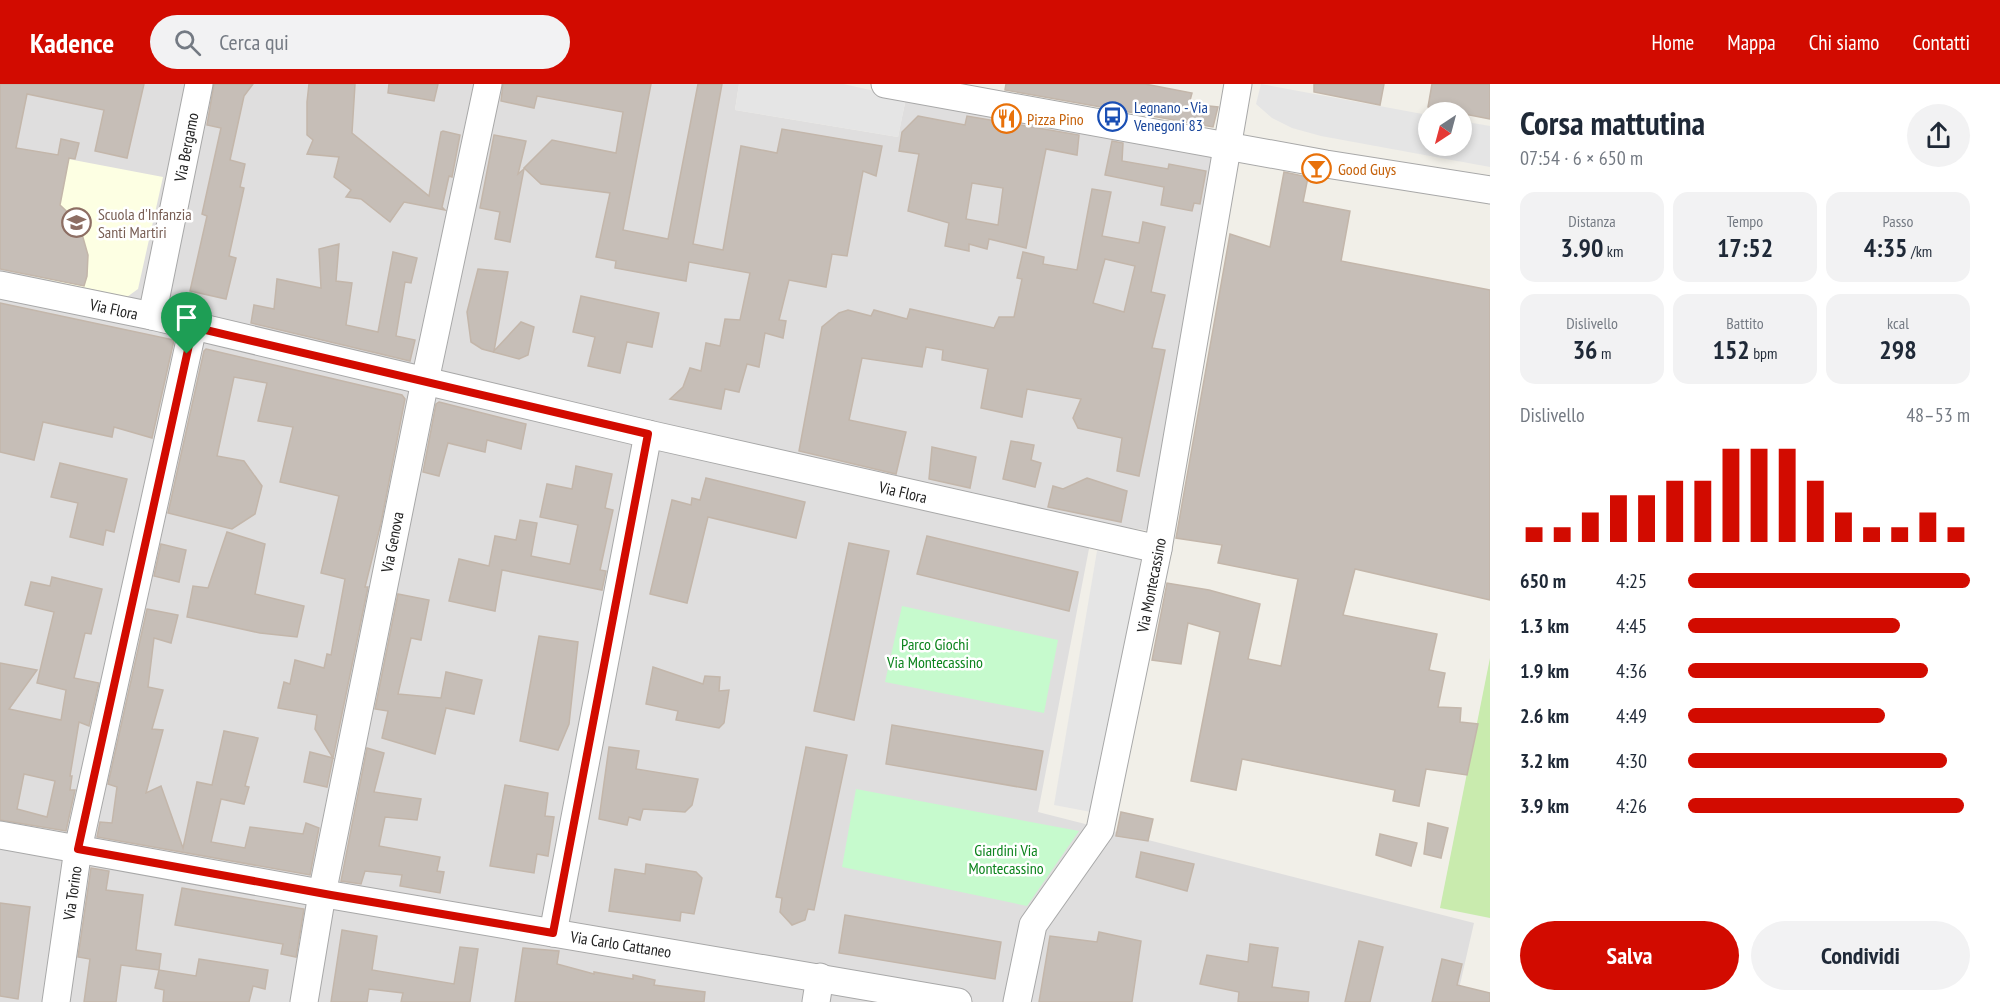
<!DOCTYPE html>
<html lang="it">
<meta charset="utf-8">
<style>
:root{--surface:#fff;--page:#f2f2f3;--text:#1f2937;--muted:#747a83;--accent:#d20b00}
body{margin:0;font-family:"PT Sans Narrow",sans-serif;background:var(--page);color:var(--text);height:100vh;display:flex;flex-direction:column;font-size:22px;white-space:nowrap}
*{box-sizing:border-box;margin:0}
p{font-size:20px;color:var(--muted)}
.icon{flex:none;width:33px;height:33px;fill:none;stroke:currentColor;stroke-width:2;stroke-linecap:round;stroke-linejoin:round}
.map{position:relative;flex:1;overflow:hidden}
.panel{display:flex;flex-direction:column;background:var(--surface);width:510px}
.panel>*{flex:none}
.needle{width:39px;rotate:216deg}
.controls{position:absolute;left:1418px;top:18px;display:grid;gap:12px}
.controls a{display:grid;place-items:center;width:54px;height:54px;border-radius:50%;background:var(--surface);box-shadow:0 3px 9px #0003;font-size:30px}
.pin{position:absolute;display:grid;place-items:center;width:51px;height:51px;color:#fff;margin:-62px -26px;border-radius:50% 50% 50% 0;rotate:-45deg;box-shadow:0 0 6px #0007}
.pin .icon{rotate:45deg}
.round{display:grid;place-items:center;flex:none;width:63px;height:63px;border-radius:32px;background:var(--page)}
.summary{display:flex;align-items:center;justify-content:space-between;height:102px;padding:0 30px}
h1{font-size:33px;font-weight:700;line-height:45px}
.stats{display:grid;grid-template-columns:repeat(3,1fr);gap:9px;height:102px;padding:6px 30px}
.stats div{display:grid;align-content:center;border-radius:15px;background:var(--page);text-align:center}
.stats b{font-size:26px;font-weight:700}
.stats small{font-size:16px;font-weight:400}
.stats p{font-size:16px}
.chart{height:168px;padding:12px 30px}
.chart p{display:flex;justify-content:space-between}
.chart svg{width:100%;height:108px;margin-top:6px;stroke:var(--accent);stroke-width:6}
.button{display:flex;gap:12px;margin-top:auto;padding:12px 30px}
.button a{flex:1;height:69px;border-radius:36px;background:var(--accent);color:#fff;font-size:24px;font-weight:700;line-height:69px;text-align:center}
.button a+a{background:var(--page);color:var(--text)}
ul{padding:0 30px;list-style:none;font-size:20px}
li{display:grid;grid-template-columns:96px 72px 1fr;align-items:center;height:45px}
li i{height:15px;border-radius:8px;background:var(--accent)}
header{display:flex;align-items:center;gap:36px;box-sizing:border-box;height:84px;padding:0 30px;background:var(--accent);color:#fff}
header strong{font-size:28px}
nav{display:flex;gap:33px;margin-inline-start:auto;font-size:21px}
.search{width:420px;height:54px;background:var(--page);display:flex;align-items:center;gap:15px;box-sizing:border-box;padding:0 21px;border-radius:33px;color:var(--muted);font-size:22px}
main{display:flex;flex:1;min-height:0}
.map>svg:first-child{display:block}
.residential{fill:#dfdede}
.education{fill:#fdffe3}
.grass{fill:#c9ebae}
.park{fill:#c6facd}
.parking{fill:#e5e5e5}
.building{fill:#c6beb7;stroke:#c3b6aa;stroke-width:1.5;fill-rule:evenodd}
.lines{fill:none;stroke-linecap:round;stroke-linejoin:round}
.minor-casing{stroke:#a8a8a8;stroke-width:29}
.minor{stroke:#fff;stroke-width:27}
.route-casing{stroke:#fff;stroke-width:12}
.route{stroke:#d20b00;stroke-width:8}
.labels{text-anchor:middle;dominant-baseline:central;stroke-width:5;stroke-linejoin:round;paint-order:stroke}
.transit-label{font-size:16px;fill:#164399;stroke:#fff;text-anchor:start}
.food-label{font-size:16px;fill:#c56008;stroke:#fff;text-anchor:start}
.street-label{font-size:16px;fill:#212121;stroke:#fff}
.education-label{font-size:16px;fill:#785e54;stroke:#fff;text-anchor:start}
.park-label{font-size:16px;fill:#0b831c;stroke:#fff}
</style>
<header>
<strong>Kadence</strong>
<div class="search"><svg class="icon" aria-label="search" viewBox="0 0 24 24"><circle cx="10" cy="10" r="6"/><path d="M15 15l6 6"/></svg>Cerca qui</div>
<nav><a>Home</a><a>Mappa</a><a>Chi siamo</a><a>Contatti</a></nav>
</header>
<main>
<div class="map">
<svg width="1490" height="918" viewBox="0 0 1490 918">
<rect width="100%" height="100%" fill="#f1efe8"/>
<polygon class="residential" points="0,0 739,0 735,26 898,53 906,14 1213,69 1152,447 1094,439 1038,728 1474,839 1456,918 0,918"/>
<polygon class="education" points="0,62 163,93 138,205 127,213 0,185"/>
<polygon class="grass" points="1490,574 1490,834 1440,824"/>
<g class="park">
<polygon points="902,522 1058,556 1044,629 885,598"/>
<polygon points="856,705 1079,747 1027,822 842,783"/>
</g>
<g class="parking">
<polygon points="739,0 843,0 906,14 898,53 735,26"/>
<polygon points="1261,0 1428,31 1428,62 1461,62 1461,37 1490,42 1490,83 1321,52 1292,44 1272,34 1256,20"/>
<polygon points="1097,467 1141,475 1091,728 1054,721"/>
</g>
<g class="building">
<polygon points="0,0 144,0 127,74 95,67 104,26 27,10 16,64 58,71 61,55 79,59 75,75 69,74 60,121 78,138 82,150 88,171 87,192 84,202 0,185"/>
<polygon points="214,0 253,0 244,12 230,76 245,80 240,103 244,104 229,172 236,174 226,215 190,207 207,132 202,130 221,44 207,41"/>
<polygon points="309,0 355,0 352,49 429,112 441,48 443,47 460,51 452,93 449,92 442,123 445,126 404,118 390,138 361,115 346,113 351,106 334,93 339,73 307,70 313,56 307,51 307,18"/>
<polygon points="389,0 438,0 434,17 388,9"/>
<polygon points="503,0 651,0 623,146 668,155 698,0 722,0 693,160 723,166 741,62 777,69 782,45 882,62 876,92 863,87 847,172 832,170 826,203 789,196 779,236 786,237 783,254 765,249 759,283 747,280 739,308 725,305 721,325 670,315 683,303 690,284 701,287 706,259 720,262 725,235 740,236 750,189 689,178 686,197 615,184 616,177 596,173 610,109 541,100 524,84 552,56 616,69 623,28 537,12 534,24 501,17"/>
<polygon points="1006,0 1145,0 1192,9 1189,20 1218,23 1213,43 1005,6"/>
<polygon points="1314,0 1384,0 1380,21 1314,8"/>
<polygon points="1432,0 1490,0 1490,35 1428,23"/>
<path d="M 918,32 L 965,41 L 967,32 L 1079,51 L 1077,71 L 1046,65 L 1026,164 L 989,155 L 987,165 L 969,160 L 969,167 L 945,162 L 949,139 L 908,127 L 919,70 L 899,67 L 902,48 ZM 972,99 L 1003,104 L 998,141 L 966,135 Z"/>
<polygon points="494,51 526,57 518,90 524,85 510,158 495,155 500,128 480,124"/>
<polygon points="1112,57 1123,59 1122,77 1168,85 1169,80 1206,87 1200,120 1194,119 1192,127 1161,121 1164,103 1105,91"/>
<polygon points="1284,88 1308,93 1303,118 1350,127 1341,177 1490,206 1490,516 1355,485 1343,531 1437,550 1429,586 1445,589 1438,623 1461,624 1460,638 1478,640 1467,691 1426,685 1419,722 1393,717 1395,706 1242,675 1236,706 1191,697 1220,548 1188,539 1181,580 1152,576 1167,499 1209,506 1260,520 1248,575 1281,582 1298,495 1218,479 1222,461 1176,454 1230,150 1270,163"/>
<path d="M 1092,105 L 1111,108 L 1102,152 L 1139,159 L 1143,138 L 1165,143 L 1151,208 L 1165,211 L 1152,264 L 1165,266 L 1139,392 L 1117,387 L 1122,354 L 1078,344 L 1073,334 L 1081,315 L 1027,305 L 1022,333 L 981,324 L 988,285 L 942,276 L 943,266 L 926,263 L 922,283 L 862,274 L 849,336 L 906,348 L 896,390 L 799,367 L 822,243 L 839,229 L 848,226 L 871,232 L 874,226 L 907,235 L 910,225 L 994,244 L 999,233 L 1014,233 L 1022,195 L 1017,194 L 1023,168 L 1044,173 L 1043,180 L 1077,186 ZM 1105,175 L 1135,182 L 1124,228 L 1093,219 Z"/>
<polygon points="339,160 336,197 352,199 346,241 378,248 393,168 417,174 411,199 405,198 396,252 415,256 410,277 251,239 254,221 274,225 277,195 321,204 319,165"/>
<polygon points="478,185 508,188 494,267 521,238 534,243 528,271 519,275 482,265 471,258 467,228"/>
<polygon points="581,212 659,229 652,263 627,258 620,289 588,282 595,253 573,248"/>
<polygon points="0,219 174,256 152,354 114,343 112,353 43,338 34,376 0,368"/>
<polygon points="206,265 402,311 405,315 381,439 365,503 368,503 327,703 304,698 310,668 333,674 315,645 317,631 278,624 284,598 290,600 295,576 324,584 327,570 331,571 345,495 321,489 339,412 280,398 293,343 258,337 267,299 234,293 217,372 244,377 262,402 255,430 232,445 168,429 204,267"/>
<polygon points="439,318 526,340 521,365 487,356 485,368 448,359 439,392 423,388 436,320"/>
<polygon points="1011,357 1034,361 1031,376 1041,379 1035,403 1003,395"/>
<polygon points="932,363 976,373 970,404 929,395"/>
<polygon points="60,379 127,395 114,448 106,446 103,461 70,453 78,419 51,413"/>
<polygon points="576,382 612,390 605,424 613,426 600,486 606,487 602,506 502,486 495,527 449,517 459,475 489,482 495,452 516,456 520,436 537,439 531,472 570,480 578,441 540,433 547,400 572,405"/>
<polygon points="706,394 805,418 796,454 708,433 687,519 650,510 672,416 691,421 692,414 700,416"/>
<polygon points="1087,394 1127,407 1121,438 1048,423 1053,402 1063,405"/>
<polygon points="227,448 265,460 255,510 304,522 297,553 260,549 187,533 193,502 208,504"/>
<polygon points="927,452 1078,488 1069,527 917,490"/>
<polygon points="849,459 889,467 854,636 814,627"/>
<polygon points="161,460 186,466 179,498 154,492"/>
<path d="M 52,493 L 102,505 L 91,550 L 85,549 L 74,594 L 99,599 L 89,642 L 79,638 L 70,692 L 72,692 L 70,706 L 75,706 L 66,747 L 0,736 L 0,579 L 37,586 L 9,625 L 61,636 L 66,606 L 37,599 L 54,528 L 25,521 L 31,498 L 50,502 ZM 24,690 L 55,697 L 47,733 L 17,725 Z"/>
<polygon points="398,510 429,516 421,556 411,554 398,610 441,614 446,588 482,596 474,630 446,624 435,670 382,654 388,627 375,625"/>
<polygon points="147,525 178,531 171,559 154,554 148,603 163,606 152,645 163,646 146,709 161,702 183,764 197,698 212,701 224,647 258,654 245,702 249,703 244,720 221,715 211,758 245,764 250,743 303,750 306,739 319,744 310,791 97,753 100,738 112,739 117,703 108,700"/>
<polygon points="539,552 578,558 569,640 558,666 520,657"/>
<polygon points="653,583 703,600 705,592 720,593 719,607 729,606 724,639 719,644 676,636 678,627 646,620"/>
<polygon points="892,641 1043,667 1036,706 886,680"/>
<polygon points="609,663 639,667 636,685 698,695 692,721 685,728 643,725 640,736 629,733 627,741 599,735"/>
<polygon points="806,663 847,671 814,826 808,825 805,836 792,841 780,828 782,814 776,813"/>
<polygon points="367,664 384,669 374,708 421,715 417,736 385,733 379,762 440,773 437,787 444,788 440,809 400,802 402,791 365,787 361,800 341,797"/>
<polygon points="505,701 548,709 545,732 554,733 548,772 537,770 534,789 490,782"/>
<polygon points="1121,728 1153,735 1148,757 1116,752"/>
<polygon points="1428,739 1448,744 1441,774 1424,770"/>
<polygon points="1380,750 1417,759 1411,782 1376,771"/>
<polygon points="1141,768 1194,780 1187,807 1136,793"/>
<polygon points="646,780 696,788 702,794 694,830 681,828 680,837 609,827 615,785 645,790"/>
<polygon points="91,784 109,787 106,806 143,811 136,866 161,870 159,886 121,881 116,918 84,918 90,875 78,873"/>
<polygon points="182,804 304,825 296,873 281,870 283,860 175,841"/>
<polygon points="0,819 30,823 18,915 0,912"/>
<polygon points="845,831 1001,858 995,895 839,869"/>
<polygon points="342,846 377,852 372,886 454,900 460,863 478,865 470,918 401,918 403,909 369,905 367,918 331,918"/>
<polygon points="1099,848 1141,857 1132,918 1039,918 1050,852 1097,858"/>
<polygon points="1359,857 1383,863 1370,918 1345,918"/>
<polygon points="1250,860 1278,864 1272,903 1309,908 1308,918 1238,918 1239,908 1200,900 1207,871 1248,878"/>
<polygon points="523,864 559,867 557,880 594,890 594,888 633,895 633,891 655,896 654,901 705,908 704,918 515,918"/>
<polygon points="199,875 268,886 265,905 253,902 249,918 163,918 164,906 155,904 159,886 196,892"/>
<polygon points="1442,875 1462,880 1457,901 1490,909 1490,918 1432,918"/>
</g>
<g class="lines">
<defs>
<g id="minor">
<polyline points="885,0 1326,80 1490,106"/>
<polyline points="0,201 152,232 648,350 1158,465"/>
<polyline points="152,232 199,0"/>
<polyline points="0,751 331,811 958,918"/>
<polyline points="553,849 648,350"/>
<polyline points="56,918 78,765 193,243"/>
<polyline points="304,918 322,810 425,297 488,0"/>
<polyline points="816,918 820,893"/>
<polyline points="1017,918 1033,841 1100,746 1158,465 1238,0"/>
</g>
</defs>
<use href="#minor" class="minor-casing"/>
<use href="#minor" class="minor"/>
</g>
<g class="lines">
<defs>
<polygon id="route" points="193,243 648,350 553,849 331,811 78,765"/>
</defs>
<use href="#route" class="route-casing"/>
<use href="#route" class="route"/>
</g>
<defs>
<symbol id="bus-ring" viewBox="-11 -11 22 22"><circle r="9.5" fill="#fff" stroke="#1a4fb4" stroke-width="1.5"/><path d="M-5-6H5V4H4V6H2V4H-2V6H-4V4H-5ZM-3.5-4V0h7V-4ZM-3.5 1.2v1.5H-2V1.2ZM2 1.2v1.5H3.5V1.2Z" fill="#1a4fb4"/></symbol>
<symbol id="restaurant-ring" viewBox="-11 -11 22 22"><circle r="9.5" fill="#fff" stroke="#e8710a" stroke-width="1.5"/><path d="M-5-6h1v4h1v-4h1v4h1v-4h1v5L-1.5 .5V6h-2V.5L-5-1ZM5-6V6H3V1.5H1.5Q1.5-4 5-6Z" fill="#e8710a"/></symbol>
<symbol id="bar-ring" viewBox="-11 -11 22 22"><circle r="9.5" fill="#fff" stroke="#e8710a" stroke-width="1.5"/><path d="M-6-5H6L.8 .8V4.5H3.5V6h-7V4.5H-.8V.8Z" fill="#e8710a"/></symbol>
<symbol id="school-ring" viewBox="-11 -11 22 22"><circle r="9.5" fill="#fff" stroke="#8d6e63" stroke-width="1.5"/><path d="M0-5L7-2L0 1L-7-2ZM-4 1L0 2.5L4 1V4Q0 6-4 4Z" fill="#8d6e63"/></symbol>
</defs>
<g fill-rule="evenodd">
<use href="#bus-ring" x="1096" y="16" width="33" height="33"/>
<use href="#restaurant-ring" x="990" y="18" width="33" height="33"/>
<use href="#bar-ring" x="1300" y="68" width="33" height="33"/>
<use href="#school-ring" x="60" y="122" width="33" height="33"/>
</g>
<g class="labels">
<g class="transit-label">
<text x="1134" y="23">Legnano - Via<tspan x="1134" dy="18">Venegoni 83</tspan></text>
</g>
<g class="food-label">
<text x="1027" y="35">Pizza Pino</text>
<text x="1338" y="85">Good Guys</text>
</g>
<g class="street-label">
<text transform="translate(186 63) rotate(-79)">Via Bergamo</text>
<text transform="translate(114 225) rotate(12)">Via Flora</text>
<text transform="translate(903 408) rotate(13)">Via Flora</text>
<text transform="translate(392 458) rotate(-79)">Via Genova</text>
<text transform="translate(1151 501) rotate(-79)">Via Montecassino</text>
<text transform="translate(72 809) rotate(-82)">Via Torino</text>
<text transform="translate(621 860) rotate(9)">Via Carlo Cattaneo</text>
</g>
<g class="education-label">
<text x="98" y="130">Scuola d'Infanzia<tspan x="98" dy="18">Santi Martiri</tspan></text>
</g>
<g class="park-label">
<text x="935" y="560">Parco Giochi<tspan x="935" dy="18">Via Montecassino</tspan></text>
<text x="1006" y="766">Giardini Via<tspan x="1006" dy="18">Montecassino</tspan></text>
</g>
</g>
</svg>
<div class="controls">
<a><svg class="needle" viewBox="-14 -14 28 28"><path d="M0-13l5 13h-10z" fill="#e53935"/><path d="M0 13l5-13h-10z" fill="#747a83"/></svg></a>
</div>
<div class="pin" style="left:187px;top:270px;background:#1e9e55"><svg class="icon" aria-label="arrive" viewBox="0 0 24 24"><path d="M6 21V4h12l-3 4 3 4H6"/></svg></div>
</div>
<section class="panel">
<div class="summary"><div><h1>Corsa mattutina</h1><p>07:54 · 6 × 650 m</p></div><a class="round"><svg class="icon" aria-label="share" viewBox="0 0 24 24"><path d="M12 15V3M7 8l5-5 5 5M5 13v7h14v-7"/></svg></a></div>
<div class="stats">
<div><p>Distanza</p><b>3.90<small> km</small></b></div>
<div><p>Tempo</p><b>17:52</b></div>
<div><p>Passo</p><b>4:35<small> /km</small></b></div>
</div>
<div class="stats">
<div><p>Dislivello</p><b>36<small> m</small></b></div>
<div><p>Battito</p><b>152<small> bpm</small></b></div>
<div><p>kcal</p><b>298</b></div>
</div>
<div class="chart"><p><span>Dislivello</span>48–53 m</p>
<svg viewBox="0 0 160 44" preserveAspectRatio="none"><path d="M5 44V38M15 44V38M25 44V32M35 44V25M45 44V25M55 44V19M65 44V19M75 44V6M85 44V6M95 44V6M105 44V19M115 44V32M125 44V38M135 44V38M145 44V32M155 44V38"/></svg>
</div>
<ul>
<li><b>650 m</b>4:25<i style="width:100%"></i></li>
<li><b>1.3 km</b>4:45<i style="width:75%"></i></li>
<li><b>1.9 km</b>4:36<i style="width:85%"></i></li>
<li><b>2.6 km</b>4:49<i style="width:70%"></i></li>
<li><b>3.2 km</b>4:30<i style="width:92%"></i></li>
<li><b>3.9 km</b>4:26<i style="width:98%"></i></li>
</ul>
<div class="button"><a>Salva</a><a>Condividi</a></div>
</section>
</main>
